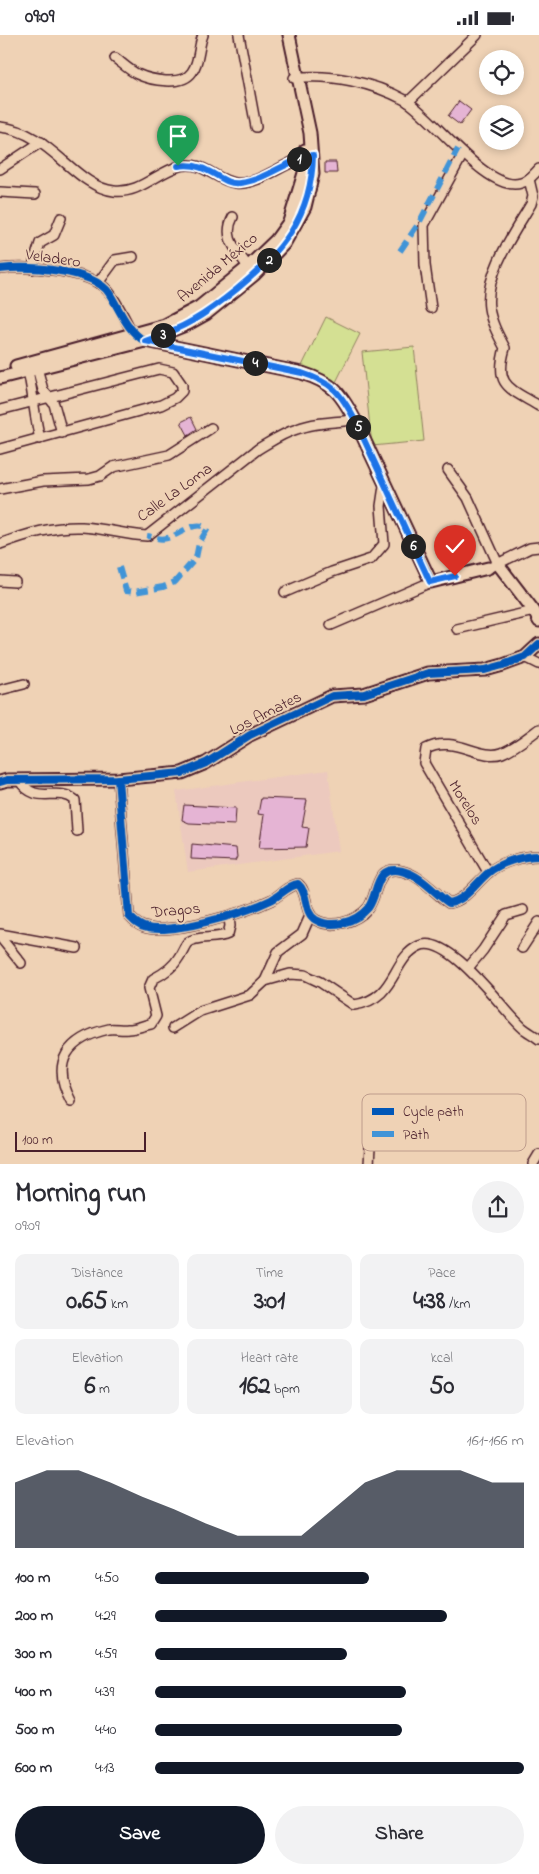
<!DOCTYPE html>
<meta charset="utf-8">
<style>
:root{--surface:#fff;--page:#f2f2f3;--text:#2b2b33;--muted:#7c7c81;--accent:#111827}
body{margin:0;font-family:"Indie Flower",sans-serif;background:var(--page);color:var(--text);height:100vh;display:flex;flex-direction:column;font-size:19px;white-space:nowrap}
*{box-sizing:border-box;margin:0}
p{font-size:16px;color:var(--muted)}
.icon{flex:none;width:28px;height:28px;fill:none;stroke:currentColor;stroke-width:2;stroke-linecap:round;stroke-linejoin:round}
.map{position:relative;height:1129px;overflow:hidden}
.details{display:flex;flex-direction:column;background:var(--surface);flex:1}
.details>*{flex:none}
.buttons{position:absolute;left:479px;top:15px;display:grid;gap:10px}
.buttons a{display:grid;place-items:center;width:45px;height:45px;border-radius:50%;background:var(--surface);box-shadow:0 2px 8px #0003;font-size:25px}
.scale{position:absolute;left:15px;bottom:12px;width:131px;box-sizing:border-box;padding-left:5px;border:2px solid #4a1f2b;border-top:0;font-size:14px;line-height:18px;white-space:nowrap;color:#4a1f2b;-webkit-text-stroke:4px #efd2b5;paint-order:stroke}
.pin{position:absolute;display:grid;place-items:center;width:42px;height:42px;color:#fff;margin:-51px -21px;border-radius:50% 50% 50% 0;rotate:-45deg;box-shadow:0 0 5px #0007}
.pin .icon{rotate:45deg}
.km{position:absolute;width:25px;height:25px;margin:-12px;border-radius:50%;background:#222;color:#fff;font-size:14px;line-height:25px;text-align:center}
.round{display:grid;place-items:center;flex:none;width:52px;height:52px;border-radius:26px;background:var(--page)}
.overview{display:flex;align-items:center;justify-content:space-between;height:85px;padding:0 15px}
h1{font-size:28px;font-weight:700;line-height:38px}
.metrics{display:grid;grid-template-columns:repeat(3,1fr);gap:8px;height:85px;padding:5px 15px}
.metrics div{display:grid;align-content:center;border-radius:10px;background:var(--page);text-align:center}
.metrics b{font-size:25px;font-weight:700}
.metrics small{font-size:14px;font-weight:400}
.metrics p{font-size:14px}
.chart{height:140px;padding:10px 15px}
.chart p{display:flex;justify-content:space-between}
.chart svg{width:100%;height:90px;margin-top:5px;fill:var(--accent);opacity:.7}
.action{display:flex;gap:10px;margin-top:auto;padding:10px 15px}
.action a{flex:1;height:58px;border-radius:30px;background:var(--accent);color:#fff;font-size:20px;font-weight:700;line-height:58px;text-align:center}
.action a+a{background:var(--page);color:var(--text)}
ul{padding:0 15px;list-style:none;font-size:16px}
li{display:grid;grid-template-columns:80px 60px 1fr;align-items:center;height:38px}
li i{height:12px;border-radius:6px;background:var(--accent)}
.status{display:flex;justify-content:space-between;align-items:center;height:35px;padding:0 25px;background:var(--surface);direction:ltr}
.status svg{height:14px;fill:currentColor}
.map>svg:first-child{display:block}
.built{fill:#ecc9be}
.green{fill:#d4e093;stroke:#8f805f}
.building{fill:#e5b4d4;stroke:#4a1f2b}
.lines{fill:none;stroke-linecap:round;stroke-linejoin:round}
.street-casing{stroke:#4a1f2b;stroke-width:12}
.secondary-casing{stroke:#4a1f2b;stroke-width:15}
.street{stroke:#efd2b5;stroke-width:9}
.secondary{stroke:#efd2b5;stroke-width:11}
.quiet{stroke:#4194d7;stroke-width:6;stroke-dasharray:12 6;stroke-linecap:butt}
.cycleway-casing{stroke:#efd2b5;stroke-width:11}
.cycleway{stroke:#0057b8;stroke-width:8}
.route-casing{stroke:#fff;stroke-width:10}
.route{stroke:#1a73e8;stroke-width:6}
.labels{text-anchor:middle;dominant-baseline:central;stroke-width:4;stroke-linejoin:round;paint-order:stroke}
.street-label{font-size:16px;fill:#4a1f2b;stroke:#efd2b5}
.key{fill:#efd2b5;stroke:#be9c8c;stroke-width:1}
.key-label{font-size:14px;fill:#4a1f2b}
</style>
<div class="status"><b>09:09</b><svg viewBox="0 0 49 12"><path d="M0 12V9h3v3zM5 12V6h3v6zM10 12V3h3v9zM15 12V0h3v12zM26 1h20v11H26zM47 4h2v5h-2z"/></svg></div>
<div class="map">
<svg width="539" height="1129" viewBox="0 0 539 1129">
<rect width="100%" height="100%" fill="#efd2b5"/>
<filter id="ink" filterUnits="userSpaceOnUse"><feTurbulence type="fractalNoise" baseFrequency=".02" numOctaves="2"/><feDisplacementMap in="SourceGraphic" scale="10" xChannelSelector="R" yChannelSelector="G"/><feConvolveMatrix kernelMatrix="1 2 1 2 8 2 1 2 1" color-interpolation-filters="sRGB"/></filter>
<g filter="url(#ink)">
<polygon class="built" points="328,735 339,816 188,837 176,756"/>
<g class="green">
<polygon points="326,282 360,299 335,349 301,333"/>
<polygon points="414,312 424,406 372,411 362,317"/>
</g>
<g class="building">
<polygon points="459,66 471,75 460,90 448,81"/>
<polygon points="325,127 336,127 337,138 325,138"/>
<polygon points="191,382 197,394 188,400 181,387"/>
<polygon points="261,763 307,765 302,792 309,793 306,812 259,813 264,780 258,779"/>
<polygon points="184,770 236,773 235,790 189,788 182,785"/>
<polygon points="192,809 236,813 237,822 235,826 191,824"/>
</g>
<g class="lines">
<defs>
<g id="street">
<polyline points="239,0 256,92"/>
<path d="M 115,23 C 122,28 129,35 137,39 C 150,45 182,52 192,37 C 200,26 198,12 203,0"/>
<path d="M 294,43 C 330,38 374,48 405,65 C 432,80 488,159 521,148 C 529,146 534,139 539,134"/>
<polyline points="408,67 477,0"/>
<path d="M 0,92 C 50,96 75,152 114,156 C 140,159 157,137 180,131 C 204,125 215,146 236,148 C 259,151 286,125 310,121"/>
<polyline points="0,134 41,107"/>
<path d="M 529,144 L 533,161 L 531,169 C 515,196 484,240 489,273 C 491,287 498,300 505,313 C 494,351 509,353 539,371"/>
<polyline points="0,157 35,159"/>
<path d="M 233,182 C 222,203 237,215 248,232"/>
<path d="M 0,234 C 27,231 89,234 108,256 C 118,268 125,285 133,299"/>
<polyline points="32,234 40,208 54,200 61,183"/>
<polyline points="98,248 115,225 133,222"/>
<polyline points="431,273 425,230 424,190 463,119"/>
<polyline points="36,329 43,355 54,369 62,398"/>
<path d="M 27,331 C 33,356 34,380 40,404"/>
<polyline points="0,375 159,334 173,337 182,350 182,356 175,363 161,370 0,414"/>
<polyline points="448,435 468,463 498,529"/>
<polyline points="0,454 43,446 89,444 100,441 113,432 169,420 211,393"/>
<path d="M 0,509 C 27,499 53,491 82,492 C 104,493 125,500 147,501 L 258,414 C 270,407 283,398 297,394 C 315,387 336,387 355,385"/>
<polyline points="493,531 530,513 539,512"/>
<polyline points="0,546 15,547"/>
<polyline points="285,557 332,537 371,524 384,509 381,471 384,451"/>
<polyline points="331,590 431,547"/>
<polyline points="457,594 534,576"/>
<polyline points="525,622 539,629"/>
<polyline points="0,655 24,649"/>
<path d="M 118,744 L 129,881 C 134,886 137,890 144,892 C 171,901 246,877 271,865 C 281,860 287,851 298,849 C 309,858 303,878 316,885 C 332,894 356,887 368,873 C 379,859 374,829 402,836 C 422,841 433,857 449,868 C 465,866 476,848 488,838 C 500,827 523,821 539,821"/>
<path d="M 19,745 C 37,772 56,750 75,765 L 77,796"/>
<path d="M 488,837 L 424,728 L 426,714 C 453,699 480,726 502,718 C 515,713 528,702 539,694"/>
<polyline points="0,899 77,913"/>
<polyline points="0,902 21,928"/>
<polyline points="522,913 539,887"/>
<polyline points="468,933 483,915 506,880 523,875"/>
<polyline points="265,946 278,917 302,899 310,881"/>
<path d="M 173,993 L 200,976 L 250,960 L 265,946 L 290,939 L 305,940 L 320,947 L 354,970 C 397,964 391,924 419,911 C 449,897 504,977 523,993 C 528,997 534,1000 539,1004"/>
<path d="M 71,1066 C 50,1027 68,1003 109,994 C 115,993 122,995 128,994 C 136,994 144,990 151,989 L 156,981 L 149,953 L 153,944 C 163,939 173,933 179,922 C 182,918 184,912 187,908 C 196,900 215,905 228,899 L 230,891 L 229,882"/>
<polyline points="369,1129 371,1097"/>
<polyline points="533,1129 539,1119"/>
</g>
<g id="secondary">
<path d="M 146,306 L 302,338 C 333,348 340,357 355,385 L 431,547 L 488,533"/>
<polyline points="16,331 165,290 199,272 248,232 276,205 289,187 304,138 305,115"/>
<polyline points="0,343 145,306 188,289 206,279 254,240 284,209 305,172 313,139 310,98 289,0"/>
<polyline points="498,529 534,576 539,586"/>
<polyline points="0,747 7,745 118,744 182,738 206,728 250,700 332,661 364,659 428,638 485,635 503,630 525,622 539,609"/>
</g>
</defs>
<use href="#street" class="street-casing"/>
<use href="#secondary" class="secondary-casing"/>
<use href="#street" class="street"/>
<use href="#secondary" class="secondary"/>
<g class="quiet">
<polyline points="400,216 419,188 458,114"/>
<path d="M 119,532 L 126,556 L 134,557 L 163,552 L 175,547 L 196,523 L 199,508 L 207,495 C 198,482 179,501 167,503 C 160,505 154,502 147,501"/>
</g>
<defs>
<g id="cycleway">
<path d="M 0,234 C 27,231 93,234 109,258 C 120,275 127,296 145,306 L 302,338 C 333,348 340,357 355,385 L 431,547"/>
<path d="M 118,744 L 129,881 C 134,886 137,890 144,892 C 171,901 246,877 271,865 C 281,860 287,851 298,849 C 309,858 303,878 316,885 C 332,894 356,887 368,873 C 379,859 374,829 402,836 C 422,841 433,857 449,868 C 465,866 476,848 488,838 C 500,827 523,821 539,821"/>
<polyline points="0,747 7,745 118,744 182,738 206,728 250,700 332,661 364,659 428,638 485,635 503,630 525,622 539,609"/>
</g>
</defs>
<use href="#cycleway" class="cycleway-casing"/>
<use href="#cycleway" class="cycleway"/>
</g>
</g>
<g class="lines" filter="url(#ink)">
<defs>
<path id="route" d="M 178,131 C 211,126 219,151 240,148 C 266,145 287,125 313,120 C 312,181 282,217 237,254 C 205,280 185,293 145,306 L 302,338 C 333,348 340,357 355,385 L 430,547 L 455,541"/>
</defs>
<use href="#route" class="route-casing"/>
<use href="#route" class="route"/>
</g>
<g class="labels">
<g class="street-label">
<text transform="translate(53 224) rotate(8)">Veladero</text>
<text transform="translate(218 233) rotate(-40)">Avenida México</text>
<text transform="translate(175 458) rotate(-36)">Calle La Loma</text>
<text transform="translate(266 679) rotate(-27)">Los Amates</text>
<text transform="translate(465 768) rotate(58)">Morelos</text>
<text transform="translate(176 876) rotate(-5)">Dragos</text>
</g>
</g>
<rect x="362" y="1059" width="164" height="57" rx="8" class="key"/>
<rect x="372" y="1073" width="22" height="7" fill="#0057b8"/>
<rect x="372" y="1096" width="22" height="6" fill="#4194d7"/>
<g class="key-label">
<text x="403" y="1081">Cycle path</text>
<text x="403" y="1104">Path</text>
</g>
</svg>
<div class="buttons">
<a><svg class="icon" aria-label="locate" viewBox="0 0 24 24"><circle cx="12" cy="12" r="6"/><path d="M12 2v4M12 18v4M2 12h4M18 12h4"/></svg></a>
<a><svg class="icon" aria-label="layers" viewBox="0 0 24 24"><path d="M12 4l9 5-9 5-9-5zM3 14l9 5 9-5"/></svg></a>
</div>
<div class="scale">100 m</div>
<div class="pin" style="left:178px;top:131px;background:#1e9e55"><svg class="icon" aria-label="arrive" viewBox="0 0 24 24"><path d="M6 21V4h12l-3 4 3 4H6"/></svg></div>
<div class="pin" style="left:455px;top:541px;background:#d93025"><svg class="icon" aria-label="check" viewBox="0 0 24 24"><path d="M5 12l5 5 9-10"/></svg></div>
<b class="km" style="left:299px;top:124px">1</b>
<b class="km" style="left:269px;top:225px">2</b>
<b class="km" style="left:163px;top:300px">3</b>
<b class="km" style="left:255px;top:328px">4</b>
<b class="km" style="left:358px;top:392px">5</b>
<b class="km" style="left:413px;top:511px">6</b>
</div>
<section class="details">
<div class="overview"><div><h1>Morning run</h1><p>09:09</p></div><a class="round"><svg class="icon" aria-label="share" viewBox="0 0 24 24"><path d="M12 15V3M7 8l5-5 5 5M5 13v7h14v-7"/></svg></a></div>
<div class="metrics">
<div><p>Distance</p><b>0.65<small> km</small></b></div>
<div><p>Time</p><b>3:01</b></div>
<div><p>Pace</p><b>4:38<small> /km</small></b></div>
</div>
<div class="metrics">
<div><p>Elevation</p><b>6<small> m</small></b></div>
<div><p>Heart rate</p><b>162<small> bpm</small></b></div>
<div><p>kcal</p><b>50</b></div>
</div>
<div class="chart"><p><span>Elevation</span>161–166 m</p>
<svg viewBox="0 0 160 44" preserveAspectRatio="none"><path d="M0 44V12L10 6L20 6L30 12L40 19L50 25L60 32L70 38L80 38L90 38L100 25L110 12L120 6L130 6L140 6L150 12L160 12V44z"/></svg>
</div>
<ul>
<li><b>100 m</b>4:50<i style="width:58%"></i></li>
<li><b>200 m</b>4:29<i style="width:79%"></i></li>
<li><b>300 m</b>4:59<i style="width:52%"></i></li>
<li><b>400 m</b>4:39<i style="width:68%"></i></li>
<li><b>500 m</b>4:40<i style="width:67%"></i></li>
<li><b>600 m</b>4:13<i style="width:100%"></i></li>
</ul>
<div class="action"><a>Save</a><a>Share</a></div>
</section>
